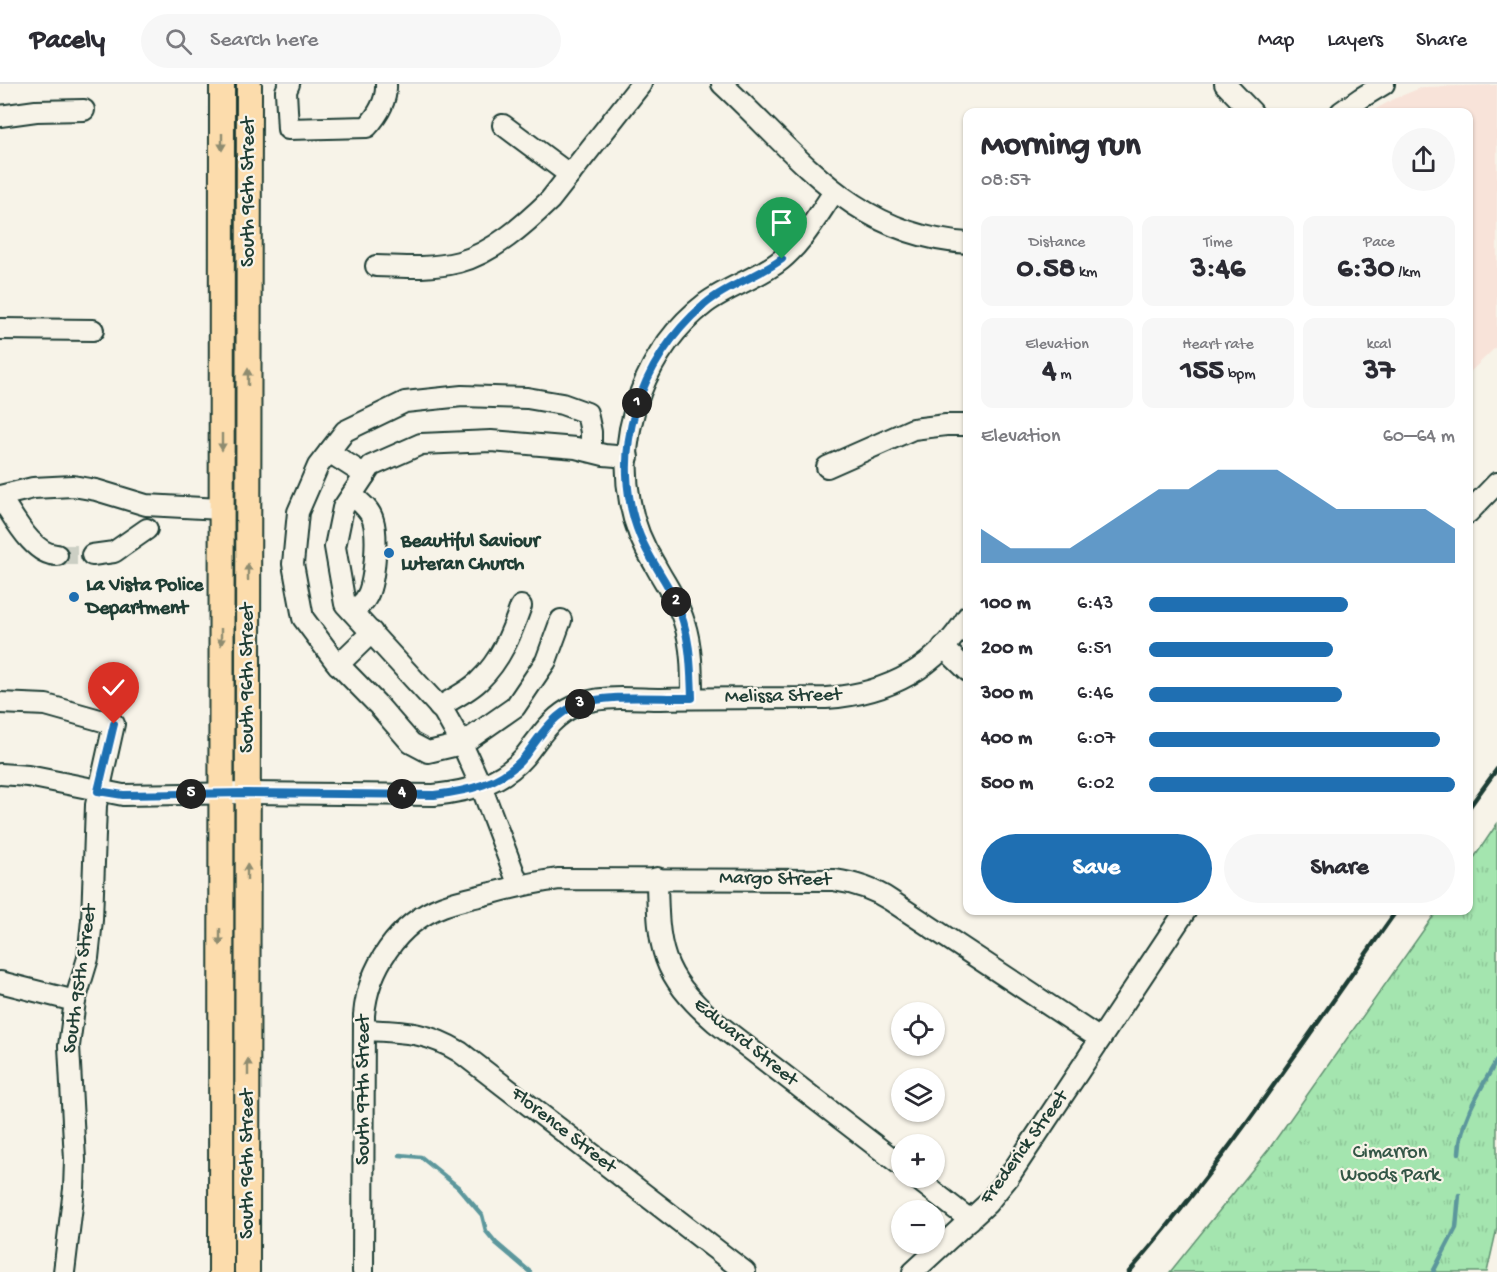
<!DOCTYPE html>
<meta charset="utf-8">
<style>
:root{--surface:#fff;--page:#f7f7f7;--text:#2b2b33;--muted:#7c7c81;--line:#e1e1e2;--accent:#1f6fb2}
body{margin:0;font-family:"Gochi Hand",sans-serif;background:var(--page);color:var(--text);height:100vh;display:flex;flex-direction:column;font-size:22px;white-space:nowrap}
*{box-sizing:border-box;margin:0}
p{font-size:20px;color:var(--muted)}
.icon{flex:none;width:33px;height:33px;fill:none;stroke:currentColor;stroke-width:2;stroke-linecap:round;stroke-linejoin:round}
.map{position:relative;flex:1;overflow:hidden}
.side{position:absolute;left:963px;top:24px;width:510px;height:807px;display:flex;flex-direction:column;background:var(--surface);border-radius:12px;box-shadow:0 2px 4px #0004}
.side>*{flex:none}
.buttons{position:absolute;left:891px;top:918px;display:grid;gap:12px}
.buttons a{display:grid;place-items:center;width:54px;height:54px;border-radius:50%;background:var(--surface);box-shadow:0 2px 4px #0004;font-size:30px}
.pin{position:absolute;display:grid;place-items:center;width:51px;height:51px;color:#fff;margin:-62px -26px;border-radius:50% 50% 50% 0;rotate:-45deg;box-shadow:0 0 6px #0007}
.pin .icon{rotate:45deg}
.km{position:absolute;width:30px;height:30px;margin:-15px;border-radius:50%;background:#222;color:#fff;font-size:16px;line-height:30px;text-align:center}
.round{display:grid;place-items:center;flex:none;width:63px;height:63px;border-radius:32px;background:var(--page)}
.overview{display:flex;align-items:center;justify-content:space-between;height:102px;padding:0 18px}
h1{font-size:33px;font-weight:700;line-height:45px}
.metrics{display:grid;grid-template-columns:repeat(3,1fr);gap:9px;height:102px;padding:6px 18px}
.metrics div{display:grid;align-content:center;border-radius:12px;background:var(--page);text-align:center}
.metrics b{font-size:30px;font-weight:700}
.metrics small{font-size:16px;font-weight:400}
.metrics p{font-size:16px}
.chart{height:168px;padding:12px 18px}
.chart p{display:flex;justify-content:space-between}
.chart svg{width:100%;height:108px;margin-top:6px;fill:var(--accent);opacity:.7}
.action{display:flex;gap:12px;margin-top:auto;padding:12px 18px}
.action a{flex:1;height:69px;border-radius:36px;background:var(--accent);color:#fff;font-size:24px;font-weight:700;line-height:69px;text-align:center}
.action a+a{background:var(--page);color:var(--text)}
ul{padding:0 18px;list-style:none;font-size:20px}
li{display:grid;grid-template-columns:96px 72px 1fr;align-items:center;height:45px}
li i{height:15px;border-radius:8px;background:var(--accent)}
header{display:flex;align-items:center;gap:36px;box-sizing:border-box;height:84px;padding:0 30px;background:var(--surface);border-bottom:2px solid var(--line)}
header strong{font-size:28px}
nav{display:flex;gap:33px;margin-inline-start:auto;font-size:21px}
.search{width:420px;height:54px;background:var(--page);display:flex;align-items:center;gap:15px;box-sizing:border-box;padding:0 21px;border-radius:33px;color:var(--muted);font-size:22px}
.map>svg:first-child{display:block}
.built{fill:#f8e3d9}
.grass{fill:url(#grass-tufts);stroke:#629172;stroke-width:1.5}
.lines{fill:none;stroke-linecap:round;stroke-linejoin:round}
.stream{stroke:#5c979c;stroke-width:4.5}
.minor-tunnel{stroke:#cccfc4;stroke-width:20;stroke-dasharray:20 10;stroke-linecap:butt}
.minor-casing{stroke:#1f3d34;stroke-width:24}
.major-casing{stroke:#1f3d34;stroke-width:28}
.minor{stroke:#f7f3e8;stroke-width:20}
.major{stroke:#fcdcac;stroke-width:24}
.rail{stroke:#1f3d34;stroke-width:4.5}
.oneway{fill:#8e8c70}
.route-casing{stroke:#fff;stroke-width:12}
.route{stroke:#1f6fb2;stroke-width:8}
.poi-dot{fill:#1f6fb2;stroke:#f7f3e8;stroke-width:2}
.labels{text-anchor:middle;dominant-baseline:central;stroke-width:4.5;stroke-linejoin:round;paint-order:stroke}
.street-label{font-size:20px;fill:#1f3d34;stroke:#f7f3e8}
.poi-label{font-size:20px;font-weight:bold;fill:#1f3d34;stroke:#f7f3e8;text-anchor:start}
.park-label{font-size:20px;fill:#335646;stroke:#f7f3e8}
</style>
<header>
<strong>Pacely</strong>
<div class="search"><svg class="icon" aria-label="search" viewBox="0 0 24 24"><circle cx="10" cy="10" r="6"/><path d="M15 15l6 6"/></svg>Search here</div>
<nav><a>Map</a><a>Layers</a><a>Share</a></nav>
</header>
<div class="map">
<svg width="1497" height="1188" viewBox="0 0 1497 1188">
<defs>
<pattern id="grass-tufts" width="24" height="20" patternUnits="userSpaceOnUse" patternTransform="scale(1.5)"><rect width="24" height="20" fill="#a4e5af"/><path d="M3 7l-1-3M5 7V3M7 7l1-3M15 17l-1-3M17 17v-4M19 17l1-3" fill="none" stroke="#8dc597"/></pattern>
</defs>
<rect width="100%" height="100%" fill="#f7f3e8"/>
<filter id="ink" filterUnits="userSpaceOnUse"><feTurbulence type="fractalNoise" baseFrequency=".0167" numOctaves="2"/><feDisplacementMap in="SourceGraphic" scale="12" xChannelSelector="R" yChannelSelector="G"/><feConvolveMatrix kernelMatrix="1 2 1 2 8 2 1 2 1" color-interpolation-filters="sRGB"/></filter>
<g filter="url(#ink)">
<polygon class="built" points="1497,1 1497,262 1469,289 1468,28 1370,28 1396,14 1423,3"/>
<polygon class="grass" points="1497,740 1497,1144 1487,1188 1170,1188 1269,1065 1437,827 1468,826 1469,781"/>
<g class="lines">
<g class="stream">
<path d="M 1459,1069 C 1460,1036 1481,1004 1497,976"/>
<polyline points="400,1071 421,1073 458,1103 482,1131 486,1147 496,1159 530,1188"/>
<polyline points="1433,1188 1456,1144 1459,1111"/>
</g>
<polyline class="minor-tunnel" points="57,471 92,471"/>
<defs>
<g id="minor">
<path d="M 289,0 L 286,7 L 288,45 L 367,43 C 378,31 387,17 386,0"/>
<path d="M 722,0 C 799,71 853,152 968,159"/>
<polyline points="1225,0 1252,28"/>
<polyline points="1341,28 1361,14 1384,0"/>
<polyline points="0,32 36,27 84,26"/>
<polyline points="503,41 570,91"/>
<path d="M 376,182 C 403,183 432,185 459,178 C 493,169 525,140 550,116 L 641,0"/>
<polyline points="0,245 93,246"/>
<polyline points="329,368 365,391"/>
<polyline points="591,368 591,348 587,329 562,320 527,314 462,312 405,318 345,347 318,382 298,428 293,480 303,534 335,577 378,621 411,659 428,668 462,660 444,628 345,520 335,463 343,424 371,382 421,360 491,357 576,364 604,371 628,373"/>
<polyline points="827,383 913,345 946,341 968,341"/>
<path d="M 352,411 C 360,418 370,425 373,436 C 378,452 375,500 366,514 C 363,520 357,523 352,527"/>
<polyline points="0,412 33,404 73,402 96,406 146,421 221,425"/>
<path d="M 0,413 C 13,431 32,471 57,471"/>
<polyline points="1468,429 1497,399"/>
<polyline points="92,471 114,468 147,445"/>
<polyline points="943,563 968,587"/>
<polyline points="338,581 372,548"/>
<path d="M 692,614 C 692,589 692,562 684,538 C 678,517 665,500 655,481 C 643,462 634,440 630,418 C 616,345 647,264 706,219 C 729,202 759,194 781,176 C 803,158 818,131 834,108"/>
<polyline points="0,619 46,621 114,640 96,721 92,836 88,874 75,917 69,962 75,1076 74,1105 64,1188"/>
<path d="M 439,623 C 452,615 469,607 479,597 C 501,576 511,550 521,522"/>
<path d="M 0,690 L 28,692 L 123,711 L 247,709 L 434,711 C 468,707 501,700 524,673 C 540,653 551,633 575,622 C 600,610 634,615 661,615 C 716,614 771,614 826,614 C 886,610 936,585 968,532"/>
<path d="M 657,794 C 658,864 660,890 715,938 L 902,1082"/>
<polyline points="519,802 481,702 462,660 515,623 546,577 561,536"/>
<polyline points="0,898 75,917"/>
<path d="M 364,946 C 402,948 426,947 460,968 L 745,1188"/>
<polyline points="916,1094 970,1136"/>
<path d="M 363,1188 L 364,931 C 368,884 398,839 443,822 C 459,816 476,813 492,809 C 514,803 536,798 559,795 L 834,796 C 855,799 872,804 890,816 L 1100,955"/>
<polyline points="913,1188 987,1120 1008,1094 1186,826"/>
</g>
<g id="major">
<polyline points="221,1188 222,0"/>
<polyline points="247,1188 249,0"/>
</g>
</defs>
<use href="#minor" class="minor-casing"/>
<use href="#major" class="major-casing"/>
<use href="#minor" class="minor"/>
<use href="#major" class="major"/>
<g class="rail">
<polyline points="1468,725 1497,685"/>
<path d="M 1129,1188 C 1227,1075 1310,948 1397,826"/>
</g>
</g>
<defs><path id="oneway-solid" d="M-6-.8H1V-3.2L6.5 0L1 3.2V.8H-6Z" transform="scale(1.5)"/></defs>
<g class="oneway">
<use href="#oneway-solid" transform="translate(222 58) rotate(90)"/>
<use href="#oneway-solid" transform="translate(248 293) rotate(-90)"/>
<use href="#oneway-solid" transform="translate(222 358) rotate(90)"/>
<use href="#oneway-solid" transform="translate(248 488) rotate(-90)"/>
<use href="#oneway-solid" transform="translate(221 553) rotate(90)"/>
<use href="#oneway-solid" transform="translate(247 788) rotate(-90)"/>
<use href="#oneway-solid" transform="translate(220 853) rotate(90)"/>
<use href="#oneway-solid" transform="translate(248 983) rotate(-90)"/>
</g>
</g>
<g class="lines" filter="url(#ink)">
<defs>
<path id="route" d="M 114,640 L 98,707 L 123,711 L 247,709 L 434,711 C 468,707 502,700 525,672 C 540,652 553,630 577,621 C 607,609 660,615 692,614 C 691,580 690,547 675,516 C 665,494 649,475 640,452 C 607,371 639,276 704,221 C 727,201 758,193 782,175"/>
</defs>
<use href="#route" class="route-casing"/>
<use href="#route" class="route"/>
</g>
<g class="poi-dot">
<circle cx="389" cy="469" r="6"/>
<circle cx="74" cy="513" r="6"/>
</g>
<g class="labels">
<g class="street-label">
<text transform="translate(249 108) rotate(-90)">South 96th Street</text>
<text transform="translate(248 594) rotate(-90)">South 96th Street</text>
<text transform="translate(783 613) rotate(-1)">Melissa Street</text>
<text transform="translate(775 796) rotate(1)">Margo Street</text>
<text transform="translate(81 895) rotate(-82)">South 95th Street</text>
<text transform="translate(745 959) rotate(39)">Edward Street</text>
<text transform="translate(364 1006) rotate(-90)">South 97th Street</text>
<text transform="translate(563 1047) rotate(38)">Florence Street</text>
<text transform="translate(1025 1064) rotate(-54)">Frederick Street</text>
<text transform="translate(248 1080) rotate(-90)">South 96th Street</text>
</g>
<g class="poi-label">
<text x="401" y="458">Beautiful Saviour<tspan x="401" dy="23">Luteran Church</tspan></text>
<text x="86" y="502">La Vista Police<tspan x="86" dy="23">Department</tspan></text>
</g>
<g class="park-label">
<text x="1390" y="1069">Cimarron<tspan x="1390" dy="23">Woods Park</tspan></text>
</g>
</g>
</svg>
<div class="buttons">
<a><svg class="icon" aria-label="locate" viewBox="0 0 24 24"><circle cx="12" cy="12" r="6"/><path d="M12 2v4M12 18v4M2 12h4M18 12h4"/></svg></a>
<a><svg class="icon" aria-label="layers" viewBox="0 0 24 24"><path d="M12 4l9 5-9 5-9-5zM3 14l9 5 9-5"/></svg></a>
<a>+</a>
<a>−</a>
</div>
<div class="pin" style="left:782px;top:175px;background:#1e9e55"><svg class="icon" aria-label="arrive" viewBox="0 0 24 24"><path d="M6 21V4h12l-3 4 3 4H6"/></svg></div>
<div class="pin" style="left:114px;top:640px;background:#d93025"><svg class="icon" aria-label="check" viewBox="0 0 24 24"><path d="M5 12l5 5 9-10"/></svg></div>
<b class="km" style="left:637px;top:319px">1</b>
<b class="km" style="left:676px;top:518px">2</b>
<b class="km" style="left:580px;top:620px">3</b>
<b class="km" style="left:402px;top:710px">4</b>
<b class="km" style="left:191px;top:710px">5</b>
<section class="side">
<div class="overview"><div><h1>Morning run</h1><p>08:57</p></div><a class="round"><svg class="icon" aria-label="share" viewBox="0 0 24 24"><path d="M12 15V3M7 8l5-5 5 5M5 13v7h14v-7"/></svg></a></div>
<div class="metrics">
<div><p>Distance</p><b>0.58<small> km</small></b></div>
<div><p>Time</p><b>3:46</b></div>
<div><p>Pace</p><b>6:30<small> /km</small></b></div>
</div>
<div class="metrics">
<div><p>Elevation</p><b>4<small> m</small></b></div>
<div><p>Heart rate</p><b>155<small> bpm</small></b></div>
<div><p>kcal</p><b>37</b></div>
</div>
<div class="chart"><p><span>Elevation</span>60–64 m</p>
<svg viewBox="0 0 160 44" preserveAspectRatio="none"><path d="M0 44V30L10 38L20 38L30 38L40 30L50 22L60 14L70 14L80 6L90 6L100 6L110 14L120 22L130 22L140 22L150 22L160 30V44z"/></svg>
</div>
<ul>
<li><b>100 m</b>6:43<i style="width:65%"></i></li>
<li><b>200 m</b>6:51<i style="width:60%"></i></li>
<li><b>300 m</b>6:46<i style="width:63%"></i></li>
<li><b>400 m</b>6:07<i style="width:95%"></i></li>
<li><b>500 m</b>6:02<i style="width:100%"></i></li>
</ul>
<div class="action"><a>Save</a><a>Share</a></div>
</section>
</div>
